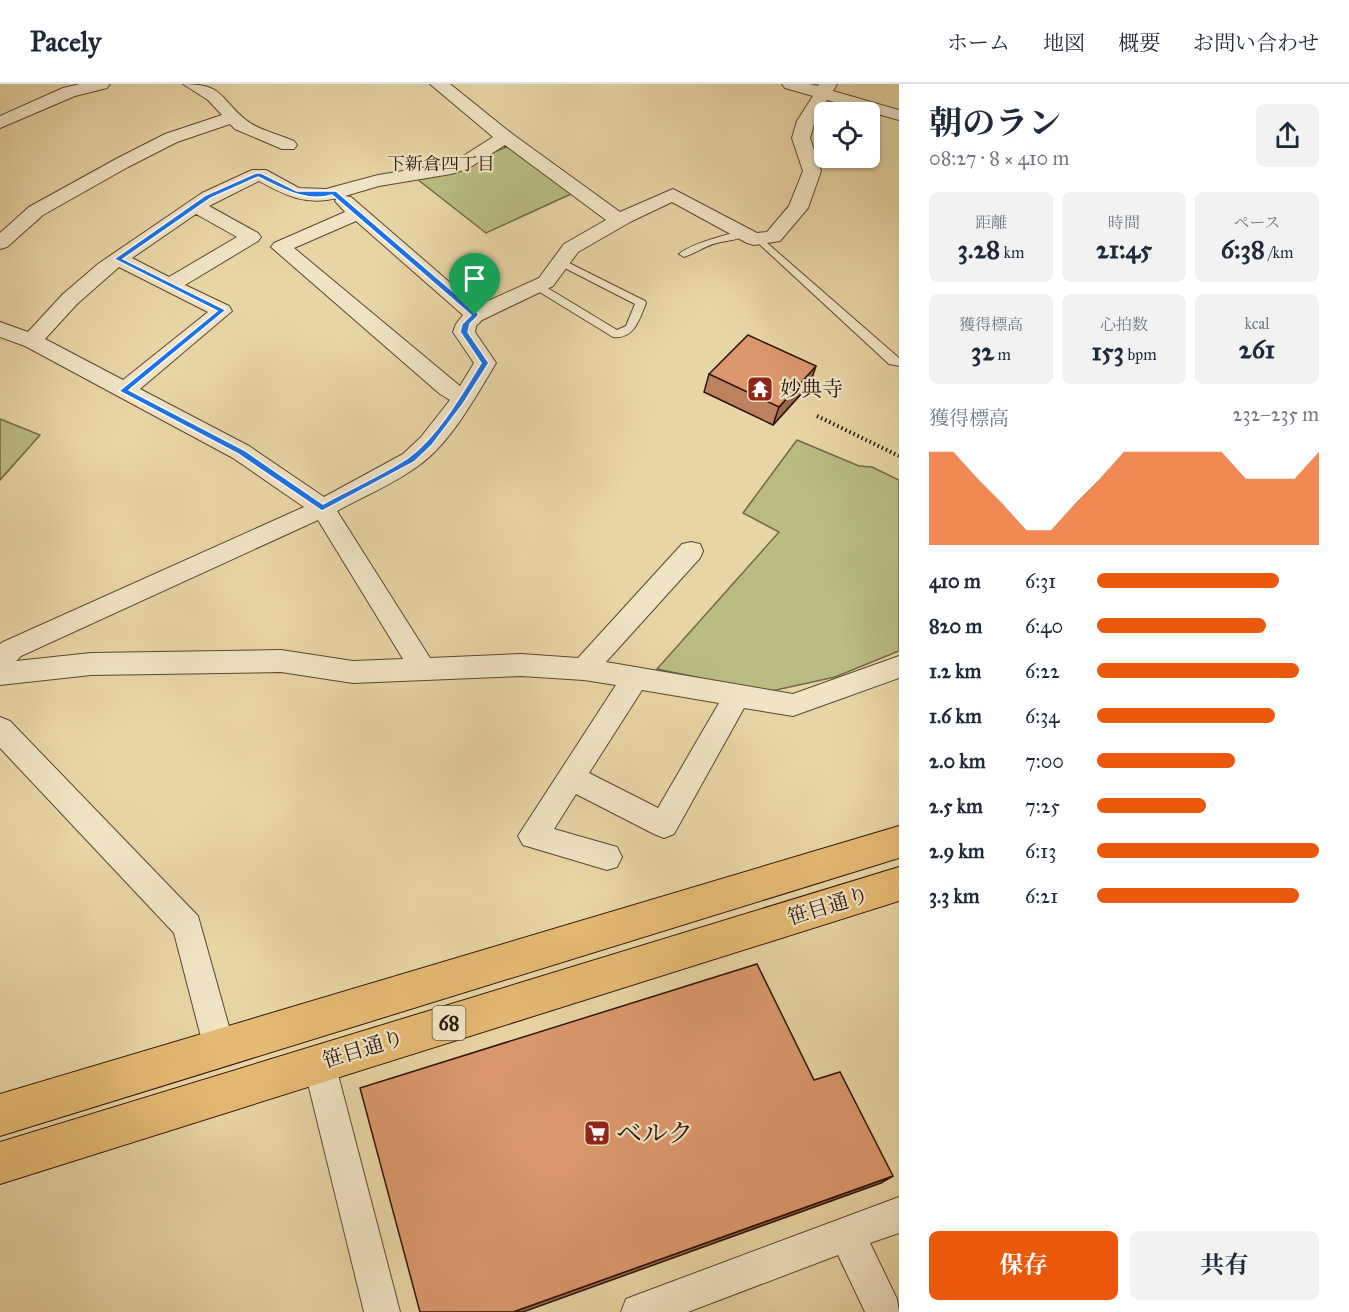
<!DOCTYPE html>
<html lang="ja">
<meta charset="utf-8">
<style>
:root{--surface:#fff;--page:#f2f2f3;--text:#1f2937;--muted:#747a83;--line:#e0e1e3;--accent:#ea580c}
body{margin:0;font-family:"IM FELL Great Primer","Noto Serif JP",serif;background:var(--page);color:var(--text);height:100vh;display:flex;flex-direction:column;font-size:22px;white-space:nowrap}
*{box-sizing:border-box;margin:0}
p{font-size:20px;color:var(--muted)}
.icon{flex:none;width:33px;height:33px;fill:none;stroke:currentColor;stroke-width:2;stroke-linecap:round;stroke-linejoin:round}
.map{position:relative;flex:1;overflow:hidden}
.sheet{display:flex;flex-direction:column;background:var(--surface);width:450px}
.sheet>*{flex:none}
.controls{position:absolute;left:814px;top:18px;display:grid;gap:12px}
.controls a{display:grid;place-items:center;width:66px;height:66px;border-radius:9px;background:var(--surface);box-shadow:0 2px 4px #0004;font-size:30px}
.pin{position:absolute;display:grid;place-items:center;width:51px;height:51px;color:#fff;margin:-62px -26px;border-radius:50% 50% 50% 0;rotate:-45deg;box-shadow:0 0 6px #0007}
.pin .icon{rotate:45deg}
.round{display:grid;place-items:center;flex:none;width:63px;height:63px;border-radius:9px;background:var(--page)}
.summary{display:flex;align-items:center;justify-content:space-between;height:102px;padding:0 30px}
h1{font-size:33px;font-weight:700;line-height:45px}
.figures{display:grid;grid-template-columns:repeat(3,1fr);gap:9px;height:102px;padding:6px 30px}
.figures div{display:grid;align-content:center;border-radius:9px;background:var(--page);text-align:center}
.figures b{font-size:26px;font-weight:700}
.figures small{font-size:16px;font-weight:400}
.figures p{font-size:16px}
.chart{height:168px;padding:12px 30px}
.chart p{display:flex;justify-content:space-between}
.chart svg{width:100%;height:108px;margin-top:6px;fill:var(--accent);opacity:.7}
.action{display:flex;gap:12px;margin-top:auto;padding:12px 30px}
.action a{flex:1;height:69px;border-radius:9px;background:var(--accent);color:#fff;font-size:24px;font-weight:700;line-height:69px;text-align:center}
.action a+a{background:var(--page);color:var(--text)}
ul{padding:0 30px;list-style:none;font-size:20px}
li{display:grid;grid-template-columns:96px 72px 1fr;align-items:center;height:45px}
li i{height:15px;border-radius:8px;background:var(--accent)}
header{display:flex;align-items:center;gap:36px;box-sizing:border-box;height:84px;padding:0 30px;background:var(--surface);border-bottom:2px solid var(--line)}
header strong{font-size:28px}
nav{display:flex;gap:33px;margin-inline-start:auto;font-size:21px}
main{display:flex;flex:1;min-height:0}
.map>svg:first-child{display:block}
.green{fill:#babc84;stroke:#746847;stroke-width:1.5}
.lines{fill:none;stroke-linecap:round;stroke-linejoin:round}
.lane-casing{stroke:#5c4531;stroke-width:2}
.street-casing{stroke:#5c4531;stroke-width:2}
.primary-casing{stroke:#2e150a;stroke-width:2}
.path{stroke:#2e150a;stroke-width:4;stroke-dasharray:1.5 3;stroke-linecap:butt}
.lane{fill:#f0e4c5;fill-rule:evenodd}
.street{fill:#f0e4c5;fill-rule:evenodd}
.primary{fill:#e4ba73;fill-rule:evenodd}
.wall{fill:#bd825f;stroke:#2e150a;stroke-width:1.5}
.shaded-wall{fill:#9a6a4d;stroke:#2e150a;stroke-width:1.5}
.building{fill:#dc976e;stroke:#2e150a;stroke-width:1.5}
.route{fill:#1a73e8;stroke:#fff;stroke-width:1.5;fill-rule:evenodd}
.labels{text-anchor:middle;dominant-baseline:central;stroke-width:4.5;stroke-linejoin:round;paint-order:stroke}
.far-neighbourhood-label{font-size:18px;fill:#2e150a;stroke:#f0e4c5}
.shield{fill:#f0e4c5;stroke:#685342;stroke-width:1.5}
.shield-label{font-size:20px;font-weight:bold;fill:#2e150a}
.poi-label{font-size:21px;fill:#2e150a;stroke:#f0e4c5;text-anchor:start}
.street-label{font-size:21px;fill:#2e150a;stroke:#f0e4c5}
.near-poi-label{font-size:26px;fill:#2e150a;stroke:#f0e4c5;text-anchor:start}
</style>
<header>
<strong>Pacely</strong>
<nav><a>ホーム</a><a>地図</a><a>概要</a><a>お問い合わせ</a></nav>
</header>
<main>
<div class="map">
<svg width="899" height="1228" viewBox="0 0 899 1228">
<rect width="100%" height="100%" fill="#e8d5a6"/>
<filter id="stains"><feTurbulence type="fractalNoise" baseFrequency=".00333" numOctaves="4"/><feColorMatrix values="0 0 0 0 .2 0 0 0 0 .09 0 0 0 0 .02 0 0 0 .5 -.17"/></filter>
<radialGradient id="worn" r=".72"><stop offset=".6" stop-color="#630" stop-opacity="0"/><stop offset="1" stop-color="#630" stop-opacity=".3"/></radialGradient>
<g class="green">
<polygon points="510,62 573,109 486,149 417,95"/>
<polygon points="0,335 40,351 0,396"/>
<polygon points="797,356 859,382 872,383 899,396 899,567 835,593 767,608 657,585 779,448 743,429"/>
</g>
<g class="lines">
<defs>
<g id="lane">
<path d="M 743,146 L 748,149 C 739,156 731,156 721,158 C 708,160 696,169 684,173 L 679,170 C 694,158 725,152 743,146 Z"/>
<polygon points="759,152 899,274 899,282 889,280 756,157 756,153"/>
<path d="M 561,175 L 645,217 L 646,219 C 640,234 634,256 613,253 L 533,204 L 533,200 L 541,200 L 617,246 L 626,242 L 635,220 L 557,180 L 556,178 Z"/>
</g>
<g id="street">
<polygon points="80,0 110,0 107,4 75,12 0,44 0,32 63,4"/>
<path d="M 183,0 C 224,0 219,14 246,36 C 258,46 280,51 294,57 L 297,61 L 294,65 L 282,65 L 235,45 L 230,40 L 177,58 L 128,83 L 43,131 L 7,163 L 0,165 L 0,149 L 29,123 L 116,75 L 165,50 L 222,31 L 208,16 Z"/>
<path d="M 430,0 L 450,0 L 511,49 L 620,128 L 673,105 L 757,149 L 767,148 L 789,122 L 803,87 L 792,54 L 797,37 L 813,12 L 785,4 L 782,0 L 810,0 L 818,2 L 819,0 L 837,0 L 833,7 L 899,26 L 899,36 L 827,16 L 815,37 L 810,54 L 821,87 L 808,124 L 780,157 L 754,161 L 747,159 L 672,118 L 632,137 L 578,168 L 553,202 L 482,236 L 476,242 L 475,248 L 496,279 C 476,312 450,360 418,382 C 394,400 364,412 337,427 L 430,574 L 521,570 L 578,574 L 682,460 L 691,458 L 700,460 L 703,467 L 700,474 L 606,578 L 793,610 L 899,572 L 899,594 L 793,632 L 744,624 L 674,750 L 664,754 L 654,750 L 576,710 L 554,745 L 617,763 L 622,773 L 617,783 L 607,786 L 523,761 L 518,752 L 616,601 L 584,596 L 521,592 L 353,599 L 281,588 L 91,591 L 0,601 L 0,560 L 3,558 L 304,423 L 233,374 L 25,262 L 0,253 L 0,238 L 28,248 L 63,210 L 98,180 L 202,109 L 252,86 L 266,86 L 299,104 L 326,105 L 378,91 L 441,81 L 457,76 L 493,53 ZM 505,61 L 606,136 L 564,160 L 539,194 L 477,222 L 351,113 L 345,112 L 379,102 L 451,90 L 469,84 ZM 259,97 C 284,111 306,122 337,114 L 335,117 L 345,128 L 274,159 L 271,163 L 440,310 L 450,316 L 421,353 L 403,370 L 324,413 L 249,362 L 140,305 L 232,227 L 229,222 L 185,201 L 258,157 L 261,153 L 258,149 L 209,122 ZM 196,130 L 237,153 L 169,193 L 132,174 ZM 356,137 L 463,231 L 456,240 L 453,248 L 474,279 L 460,302 L 294,164 ZM 119,183 L 208,228 L 123,296 L 45,255 L 77,220 ZM 318,436 L 403,575 L 353,577 L 281,566 L 91,569 L 16,577 L 21,572 ZM 642,606 L 719,619 L 658,724 L 589,689 Z"/>
<polygon points="0,633 10,637 198,832 235,964 231,976 219,980 207,976 174,849 0,664"/>
<polygon points="319,963 331,967 335,979 400,1228 364,1228 303,979 307,967"/>
<polygon points="899,1113 899,1149 870,1159 897,1215 899,1228 865,1228 838,1171 688,1228 621,1228 626,1215 639,1210"/>
</g>
<g id="primary">
<polygon points="899,742 899,774 0,1052 0,1010"/>
<polygon points="899,783 899,817 0,1100 0,1058"/>
</g>
</defs>
<use href="#lane" class="lane-casing"/>
<use href="#street" class="street-casing"/>
<use href="#primary" class="primary-casing"/>
<polyline class="path" points="817,332 899,372"/>
<use href="#lane" class="lane"/>
<use href="#street" class="street"/>
<use href="#primary" class="primary"/>
</g>
<polygon class="wall" points="709,290 810,300 773,341 704,308"/>
<g class="shaded-wall">
<polygon points="816,282 810,300 773,341 779,323"/>
<polygon points="893,1092 881,1099 523,1228 513,1228"/>
</g>
<g class="building">
<polygon points="748,251 816,282 779,323 709,290"/>
<polygon points="757,880 814,996 840,988 893,1092 513,1228 420,1228 360,1004"/>
</g>
<path class="route" d="M 256,89 L 261,89 L 297,107 L 336,107 L 478,229 L 478,232 L 470,240 L 468,248 L 489,279 L 463,320 L 432,361 L 414,378 L 322,427 L 238,370 L 119,307 L 217,227 L 114,175 L 206,111 ZM 258,93 C 281,104 306,119 332,111 L 471,231 L 462,240 L 460,248 L 481,279 C 462,310 438,352 408,374 C 383,391 350,405 323,420 L 244,366 L 129,306 L 226,226 L 123,175 L 211,114 Z"/>
<defs>
<symbol id="temple-square" viewBox="-11 -11 22 22"><rect x="-9" y="-9" width="18" height="18" rx="4" fill="#8f2418" stroke="#f0e4c5"/><path d="M0-6L5-2H3V0L6.5 2.5H4V6H1.5V3h-3V6H-4V2.5H-6.5L-3 0V-2H-5Z" fill="#fff"/></symbol>
<symbol id="supermarket-square" viewBox="-11 -11 22 22"><rect x="-9" y="-9" width="18" height="18" rx="4" fill="#8f2418" stroke="#f0e4c5"/><path d="M-6-5.5h2.5l.6 2H6L4.5 2H-2.5L-4.4-4H-6ZM-1.5 3.2a1.3 1.3 0 1 0 .1 0ZM3 3.2a1.3 1.3 0 1 0 .1 0Z" fill="#fff"/></symbol>
</defs>
<g fill-rule="evenodd">
<use href="#temple-square" x="745" y="290" width="30" height="30"/>
<use href="#supermarket-square" x="582" y="1034" width="30" height="30"/>
</g>
<g class="labels">
<g class="far-neighbourhood-label">
<text x="441" y="80">下新倉四丁目</text>
</g>
<rect class="shield" x="432.5" y="922" width="33" height="34" rx="4.5"/>
<g class="shield-label">
<text x="449" y="939">68</text>
</g>
<g class="poi-label">
<text x="780" y="305">妙典寺</text>
</g>
<g class="street-label">
<text transform="translate(828 822) rotate(-17)">笹目通り</text>
<text transform="translate(363 965) rotate(-17)">笹目通り</text>
</g>
<g class="near-poi-label">
<text x="616" y="1049">ベルク</text>
</g>
</g>
<rect width="100%" height="100%" filter="url(#stains)"/>
<rect width="100%" height="100%" fill="url(#worn)"/>
</svg>
<div class="controls">
<a><svg class="icon" aria-label="locate" viewBox="0 0 24 24"><circle cx="12" cy="12" r="6"/><path d="M12 2v4M12 18v4M2 12h4M18 12h4"/></svg></a>
</div>
<div class="pin" style="left:475px;top:231px;background:#1e9e55"><svg class="icon" aria-label="arrive" viewBox="0 0 24 24"><path d="M6 21V4h12l-3 4 3 4H6"/></svg></div>
</div>
<section class="sheet">
<div class="summary"><div><h1>朝のラン</h1><p>08:27 · 8 × 410 m</p></div><a class="round"><svg class="icon" aria-label="share" viewBox="0 0 24 24"><path d="M12 15V3M7 8l5-5 5 5M5 13v7h14v-7"/></svg></a></div>
<div class="figures">
<div><p>距離</p><b>3.28<small> km</small></b></div>
<div><p>時間</p><b>21:45</b></div>
<div><p>ペース</p><b>6:38<small> /km</small></b></div>
</div>
<div class="figures">
<div><p>獲得標高</p><b>32<small> m</small></b></div>
<div><p>心拍数</p><b>153<small> bpm</small></b></div>
<div><p>kcal</p><b>261</b></div>
</div>
<div class="chart"><p><span>獲得標高</span>232–235 m</p>
<svg viewBox="0 0 160 44" preserveAspectRatio="none"><path d="M0 44V6L10 6L20 17L30 27L40 38L50 38L60 27L70 17L80 6L90 6L100 6L110 6L120 6L130 17L140 17L150 17L160 6V44z"/></svg>
</div>
<ul>
<li><b>410 m</b>6:31<i style="width:82%"></i></li>
<li><b>820 m</b>6:40<i style="width:76%"></i></li>
<li><b>1.2 km</b>6:22<i style="width:91%"></i></li>
<li><b>1.6 km</b>6:34<i style="width:80%"></i></li>
<li><b>2.0 km</b>7:00<i style="width:62%"></i></li>
<li><b>2.5 km</b>7:25<i style="width:49%"></i></li>
<li><b>2.9 km</b>6:13<i style="width:100%"></i></li>
<li><b>3.3 km</b>6:21<i style="width:91%"></i></li>
</ul>
<div class="action"><a>保存</a><a>共有</a></div>
</section>
</main>
